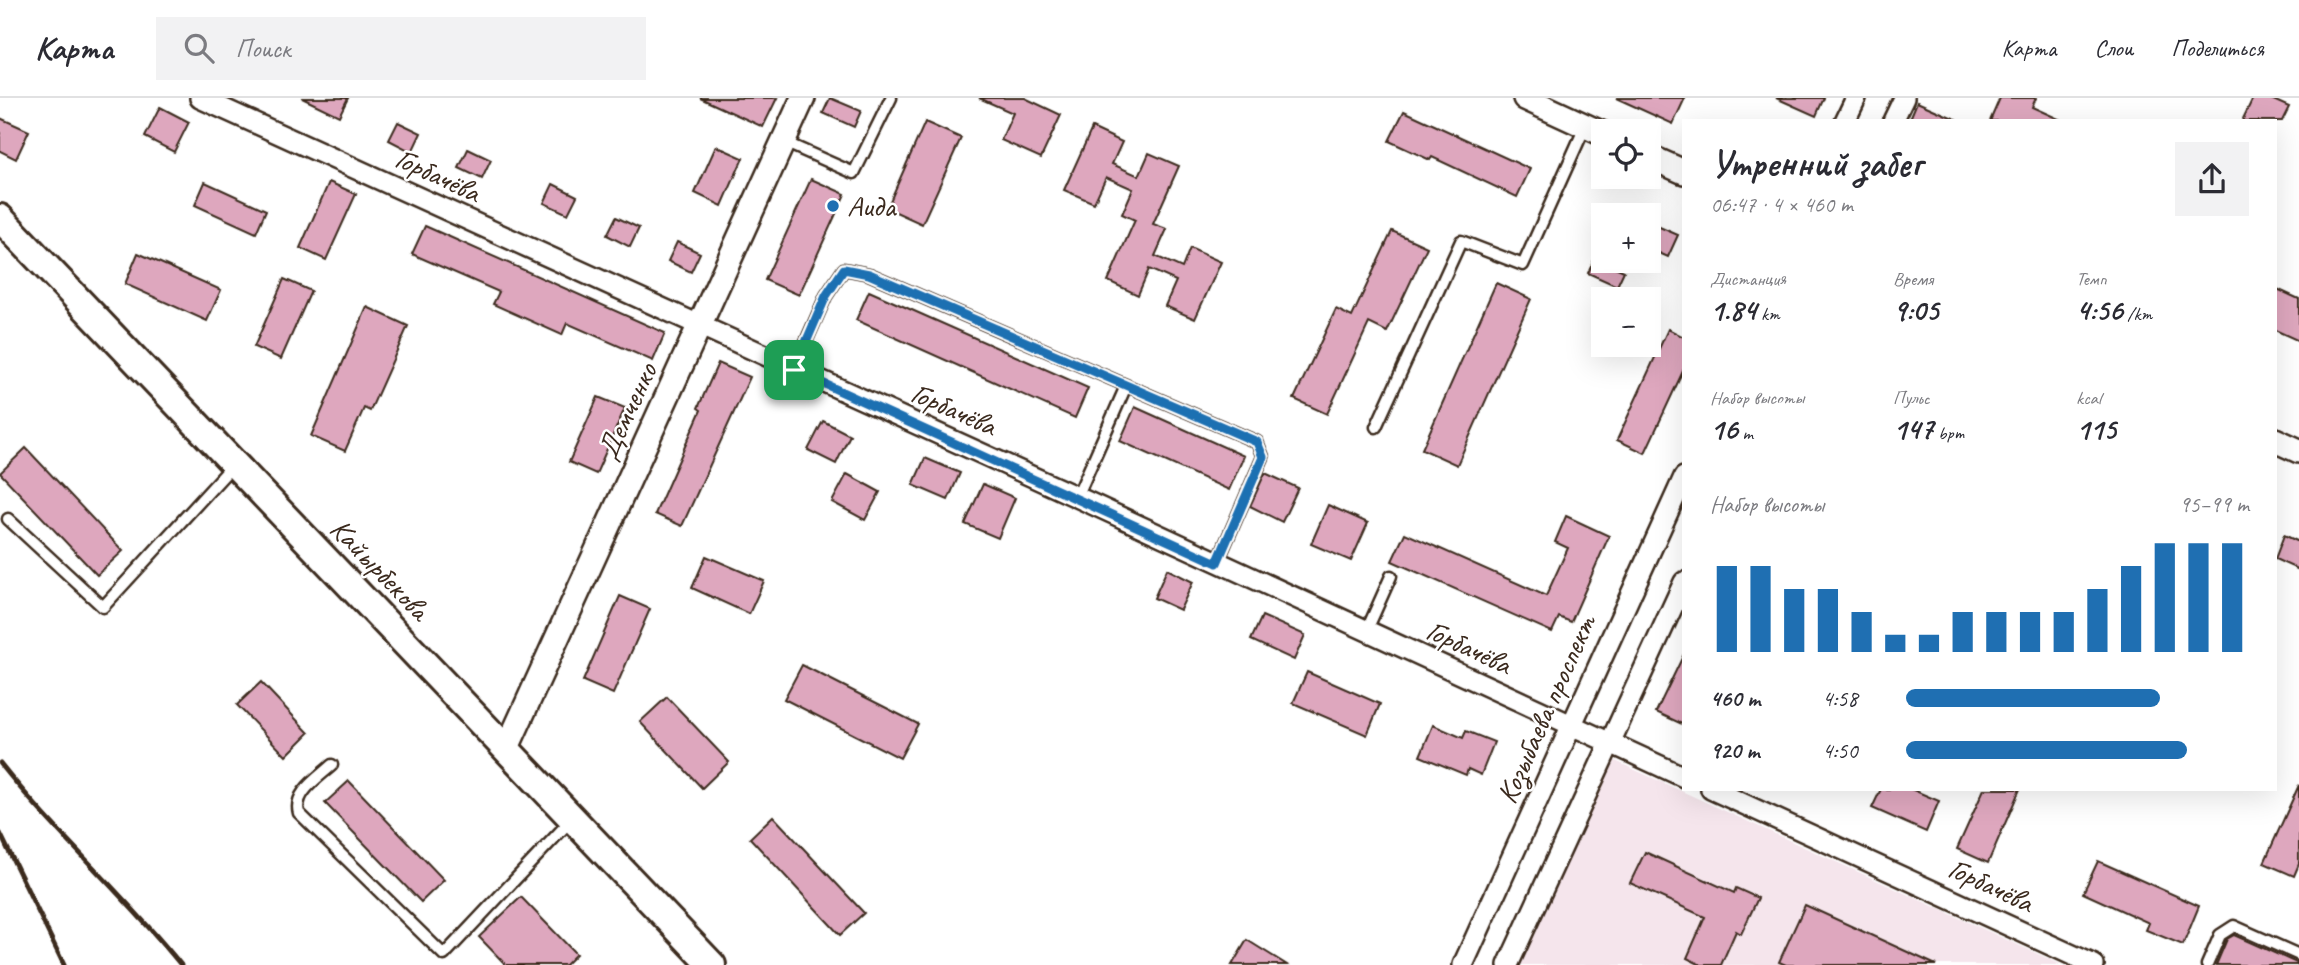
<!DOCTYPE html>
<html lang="ru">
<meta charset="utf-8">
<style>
:root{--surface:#fff;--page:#f2f2f3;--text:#2b2b33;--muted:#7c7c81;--line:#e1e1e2;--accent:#1f6fb2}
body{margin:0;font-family:Caveat,sans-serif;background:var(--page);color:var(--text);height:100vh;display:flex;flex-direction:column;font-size:26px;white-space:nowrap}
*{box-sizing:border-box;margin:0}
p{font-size:23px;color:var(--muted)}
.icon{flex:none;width:38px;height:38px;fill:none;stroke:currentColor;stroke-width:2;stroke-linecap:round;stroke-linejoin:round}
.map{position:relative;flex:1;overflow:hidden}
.drawer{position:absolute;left:1682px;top:21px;width:595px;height:672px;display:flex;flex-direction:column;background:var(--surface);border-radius:0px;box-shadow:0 7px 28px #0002}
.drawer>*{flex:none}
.tools{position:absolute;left:1591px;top:21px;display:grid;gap:14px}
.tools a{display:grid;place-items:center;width:70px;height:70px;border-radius:0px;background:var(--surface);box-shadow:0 7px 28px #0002;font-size:35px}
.pin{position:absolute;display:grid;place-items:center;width:60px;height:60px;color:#fff;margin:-30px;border-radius:14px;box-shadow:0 4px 10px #0006}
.round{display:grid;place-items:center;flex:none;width:74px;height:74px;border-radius:0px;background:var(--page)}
.head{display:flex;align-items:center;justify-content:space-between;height:119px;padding:0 28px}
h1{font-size:38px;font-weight:800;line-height:52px}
.metrics{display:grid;grid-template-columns:repeat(3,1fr);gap:10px;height:119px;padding:7px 28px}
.metrics div{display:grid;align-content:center}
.metrics b{font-size:30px;font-weight:800}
.metrics small{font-size:19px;font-weight:400}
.metrics p{font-size:19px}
.chart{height:196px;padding:14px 28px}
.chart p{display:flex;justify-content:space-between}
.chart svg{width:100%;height:126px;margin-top:7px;stroke:var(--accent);stroke-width:6}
ul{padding:0 28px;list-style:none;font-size:23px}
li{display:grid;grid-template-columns:112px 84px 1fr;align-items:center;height:52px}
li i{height:18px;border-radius:9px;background:var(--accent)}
header{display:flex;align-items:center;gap:42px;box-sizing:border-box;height:98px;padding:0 35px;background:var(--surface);border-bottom:2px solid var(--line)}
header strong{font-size:33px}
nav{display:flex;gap:38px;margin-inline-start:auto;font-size:24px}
.search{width:490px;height:63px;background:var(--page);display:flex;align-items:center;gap:18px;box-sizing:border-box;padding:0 24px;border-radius:0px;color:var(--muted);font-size:26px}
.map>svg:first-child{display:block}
.built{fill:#f5e5ec}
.building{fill:#dea7be;stroke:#3b2a1e;stroke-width:2}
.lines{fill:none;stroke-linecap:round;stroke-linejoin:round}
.service-casing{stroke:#3b2a1e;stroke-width:15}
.minor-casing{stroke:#3b2a1e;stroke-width:24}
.tertiary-casing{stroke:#3b2a1e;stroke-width:28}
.secondary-casing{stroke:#3b2a1e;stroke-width:32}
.service{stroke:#fff;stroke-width:10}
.minor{stroke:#fff;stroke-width:19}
.tertiary{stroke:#fff;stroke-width:23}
.secondary{stroke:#fff;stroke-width:26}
.rail{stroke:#3b2a1e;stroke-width:5}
.route-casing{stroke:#fff;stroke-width:14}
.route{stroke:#1f6fb2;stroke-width:9}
.poi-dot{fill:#1f6fb2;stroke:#fff;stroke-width:2.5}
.labels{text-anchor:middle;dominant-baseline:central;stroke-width:5;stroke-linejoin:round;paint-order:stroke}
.street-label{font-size:30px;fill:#3b2a1e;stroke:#fff}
.poi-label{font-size:30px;fill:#3b2a1e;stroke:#fff;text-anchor:start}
</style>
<header>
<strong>Карта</strong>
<div class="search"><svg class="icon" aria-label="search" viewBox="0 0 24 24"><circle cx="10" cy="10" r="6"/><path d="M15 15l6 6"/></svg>Поиск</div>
<nav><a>Карта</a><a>Слои</a><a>Поделиться</a></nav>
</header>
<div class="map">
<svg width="2299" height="867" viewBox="0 0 2299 867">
<rect width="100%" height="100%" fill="#fff"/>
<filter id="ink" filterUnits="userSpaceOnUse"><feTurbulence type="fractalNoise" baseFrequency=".0143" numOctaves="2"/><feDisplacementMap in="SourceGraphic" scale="14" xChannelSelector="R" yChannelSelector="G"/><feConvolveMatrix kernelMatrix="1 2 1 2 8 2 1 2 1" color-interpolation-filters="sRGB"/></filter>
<g filter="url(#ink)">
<polygon class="built" points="1607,659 2060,866 2059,867 1513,867"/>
<g class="building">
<polygon points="302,0 348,0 339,18"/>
<polygon points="700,0 777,0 763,29"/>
<polygon points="830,0 861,13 854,29 823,15"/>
<polygon points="979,0 1025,0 1061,17 1041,60 1001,42 1013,15"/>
<polygon points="1616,0 1685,0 1673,26"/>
<polygon points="1776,0 1824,0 1816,18"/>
<polygon points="2000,0 2036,0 2032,9 2063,23 1990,23"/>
<polygon points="2253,0 2269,0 2289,9 2282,23 2242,23"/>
<polygon points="1917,4 1960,23 1909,23"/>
<polygon points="160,9 189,24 174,54 145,39"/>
<polygon points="1404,13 1530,71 1517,99 1432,59 1430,62 1389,43"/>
<polygon points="0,20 29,33 16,61 0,53"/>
<polygon points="398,24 421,35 412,54 389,42"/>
<polygon points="925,24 961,40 922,126 887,110"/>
<polygon points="1092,30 1122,44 1112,66 1139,78 1149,55 1179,68 1153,126 1167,131 1155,158 1182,170 1190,150 1221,164 1195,221 1165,208 1176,183 1149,171 1138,197 1108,183 1135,122 1122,116 1133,91 1106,79 1094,105 1064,92"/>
<polygon points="716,48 743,60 722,108 695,95"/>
<polygon points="468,51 491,62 482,81 459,70"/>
<polygon points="811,81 845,96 799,197 765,182"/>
<polygon points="205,84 266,112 256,135 195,107"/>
<polygon points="329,84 356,96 326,162 300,150"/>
<polygon points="553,86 577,98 568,116 544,105"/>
<polygon points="616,119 639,130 630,149 607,137"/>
<polygon points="1648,124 1678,137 1668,159 1648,150"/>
<polygon points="425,128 665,235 653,263 567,225 562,237 493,206 499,194 412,156"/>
<polygon points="1392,133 1427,149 1387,234 1369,225 1327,316 1294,301 1336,211 1352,219"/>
<polygon points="677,144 700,155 691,174 668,163"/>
<polygon points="138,155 221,192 207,223 125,186"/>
<polygon points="1595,160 1624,173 1617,188 1588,175"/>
<polygon points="284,181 311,193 281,261 254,249"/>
<polygon points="1496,185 1531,201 1457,367 1422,351"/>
<polygon points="2275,190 2299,201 2299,243 2275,232"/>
<polygon points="869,193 1088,290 1075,320 856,222"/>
<polygon points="367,209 408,228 370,313 364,310 345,353 311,338"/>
<polygon points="1668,231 1684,239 1684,271 1645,355 1617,342"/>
<polygon points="718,265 750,279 682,428 655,416 701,312 698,310"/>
<polygon points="598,299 625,310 596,376 569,364"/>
<polygon points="1135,309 1244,358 1229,392 1120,343"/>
<polygon points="823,323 850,337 836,366 808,352"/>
<polygon points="26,350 123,453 97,477 0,375"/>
<polygon points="925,360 960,375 948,402 913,387"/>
<polygon points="1265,375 1298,390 1282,424 1250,408"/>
<polygon points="847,376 880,394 865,422 832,404"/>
<polygon points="983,386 1015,400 998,440 965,426"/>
<polygon points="1328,407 1368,425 1351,463 1311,446"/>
<polygon points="1566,418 1609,438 1571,524 1559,519 1552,534 1392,463 1405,435 1546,498 1568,450 1555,444"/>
<polygon points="2284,437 2299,444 2299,472 2275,461"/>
<polygon points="706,458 764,483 749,516 692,490"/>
<polygon points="1167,471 1193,484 1180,512 1154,500"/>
<polygon points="620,498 650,511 613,596 583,583"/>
<polygon points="1262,518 1305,537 1294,562 1251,542"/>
<polygon points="1684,556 1684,627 1656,614"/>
<polygon points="802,567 918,626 900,660 784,601"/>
<polygon points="1307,574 1380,606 1367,637 1293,605"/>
<polygon points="261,584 309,635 286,658 237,607"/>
<polygon points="667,599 729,664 702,690 640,624"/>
<polygon points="1433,627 1463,640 1466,633 1494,644 1481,677 1468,671 1466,677 1420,658"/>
<polygon points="349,683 444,782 421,804 325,705"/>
<polygon points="2299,687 2299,766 2294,778 2264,765"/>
<polygon points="1881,691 1911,691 1939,703 1926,734 1872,710"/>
<polygon points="1984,691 2020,691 1988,765 1957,751"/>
<polygon points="773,718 864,815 840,837 750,740"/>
<polygon points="1645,754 1734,795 1736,790 1758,800 1741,836 1736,833 1721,867 1701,867 1687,860 1705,819 1630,785"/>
<polygon points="2098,763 2199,808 2183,847 2146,832 2149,825 2083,795"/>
<polygon points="521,799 576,856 565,867 506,867 479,839"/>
<polygon points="1805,807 1936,867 1786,867 1779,864"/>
<polygon points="2234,837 2299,866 2299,867 2216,867 2227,841"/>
<polygon points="1247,842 1287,867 1232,867"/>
</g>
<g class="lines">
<defs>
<g id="service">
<polyline points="784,44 854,75 891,0"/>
<polyline points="794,271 826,198 844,171 869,176 1257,344 1263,359 1217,465"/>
<polyline points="1376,329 1461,143 1523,167 1585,29"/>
<polyline points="1077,399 1126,288"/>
<polyline points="8,421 103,509 234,366"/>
<polyline points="1366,534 1391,478"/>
<path d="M 332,667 C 318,680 293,695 299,715 L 444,857 L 572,721"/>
<polyline points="2207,867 2220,837 2234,828 2299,857"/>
</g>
<g id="minor">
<polyline points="200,0 1077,399 1684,679"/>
<polyline points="1845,23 1856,0"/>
<polyline points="1893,23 1904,0"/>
<polyline points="1711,691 2094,867"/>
<polyline points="1463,867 1684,379"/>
<polyline points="1508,867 1684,484"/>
</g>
<g id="tertiary">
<polyline points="1525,0 1603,36"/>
<polyline points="1648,58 1684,74"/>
<polyline points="2275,342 2299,353"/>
<polyline points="506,652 803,0"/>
</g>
<polyline id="secondary" points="0,120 712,867"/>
</defs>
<use href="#service" class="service-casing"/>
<use href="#minor" class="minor-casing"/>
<use href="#tertiary" class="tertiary-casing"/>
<use href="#secondary" class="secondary-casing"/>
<use href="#service" class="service"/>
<use href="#minor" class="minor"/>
<use href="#tertiary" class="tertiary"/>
<use href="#secondary" class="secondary"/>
<g class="rail">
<path d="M 0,665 C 56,736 124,796 181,867"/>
<polyline points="0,735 64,867"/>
</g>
</g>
</g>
<g class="lines" filter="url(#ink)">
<defs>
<polygon id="route" points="844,171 869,176 1257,344 1263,359 1217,465 794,272 826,198"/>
</defs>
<use href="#route" class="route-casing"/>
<use href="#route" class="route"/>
</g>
<circle class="poi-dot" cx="833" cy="108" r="7"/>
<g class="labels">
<g class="street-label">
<text transform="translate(438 77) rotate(25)">Горбачёва</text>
<text transform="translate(954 311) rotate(24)">Горбачёва</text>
<text transform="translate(627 313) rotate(-65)">Демченко</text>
<text transform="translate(380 471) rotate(46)">Кайырбекова</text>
<text transform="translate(1469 549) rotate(25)">Горбачёва</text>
<text transform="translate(1546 611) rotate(-66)">Козыбаева проспект</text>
<text transform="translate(1991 787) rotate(25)">Горбачёва</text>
</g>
<g class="poi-label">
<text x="847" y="108">Аида</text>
</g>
</g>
</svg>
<div class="tools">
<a><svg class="icon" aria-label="locate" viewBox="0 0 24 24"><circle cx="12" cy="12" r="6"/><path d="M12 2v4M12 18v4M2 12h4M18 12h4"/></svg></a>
<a>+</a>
<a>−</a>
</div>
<div class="pin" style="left:794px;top:272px;background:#1e9e55"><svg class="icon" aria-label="arrive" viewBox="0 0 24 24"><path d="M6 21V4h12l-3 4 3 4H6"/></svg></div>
<section class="drawer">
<div class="head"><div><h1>Утренний забег</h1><p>06:47 · 4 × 460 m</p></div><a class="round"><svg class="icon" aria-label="share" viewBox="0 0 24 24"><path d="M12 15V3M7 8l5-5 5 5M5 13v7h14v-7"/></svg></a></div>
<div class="metrics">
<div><p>Дистанция</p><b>1.84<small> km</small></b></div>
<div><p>Время</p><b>9:05</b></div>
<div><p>Темп</p><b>4:56<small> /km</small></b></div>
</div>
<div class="metrics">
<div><p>Набор высоты</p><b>16<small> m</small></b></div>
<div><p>Пульс</p><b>147<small> bpm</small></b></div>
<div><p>kcal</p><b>115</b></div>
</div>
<div class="chart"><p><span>Набор высоты</span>95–99 m</p>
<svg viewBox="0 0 160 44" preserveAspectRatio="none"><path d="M5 44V14M15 44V14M25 44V22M35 44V22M45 44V30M55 44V38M65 44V38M75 44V30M85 44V30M95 44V30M105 44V30M115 44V22M125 44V14M135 44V6M145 44V6M155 44V6"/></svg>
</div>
<ul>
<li><b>460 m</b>4:58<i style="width:74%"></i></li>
<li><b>920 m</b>4:50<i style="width:82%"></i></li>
</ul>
</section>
</div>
